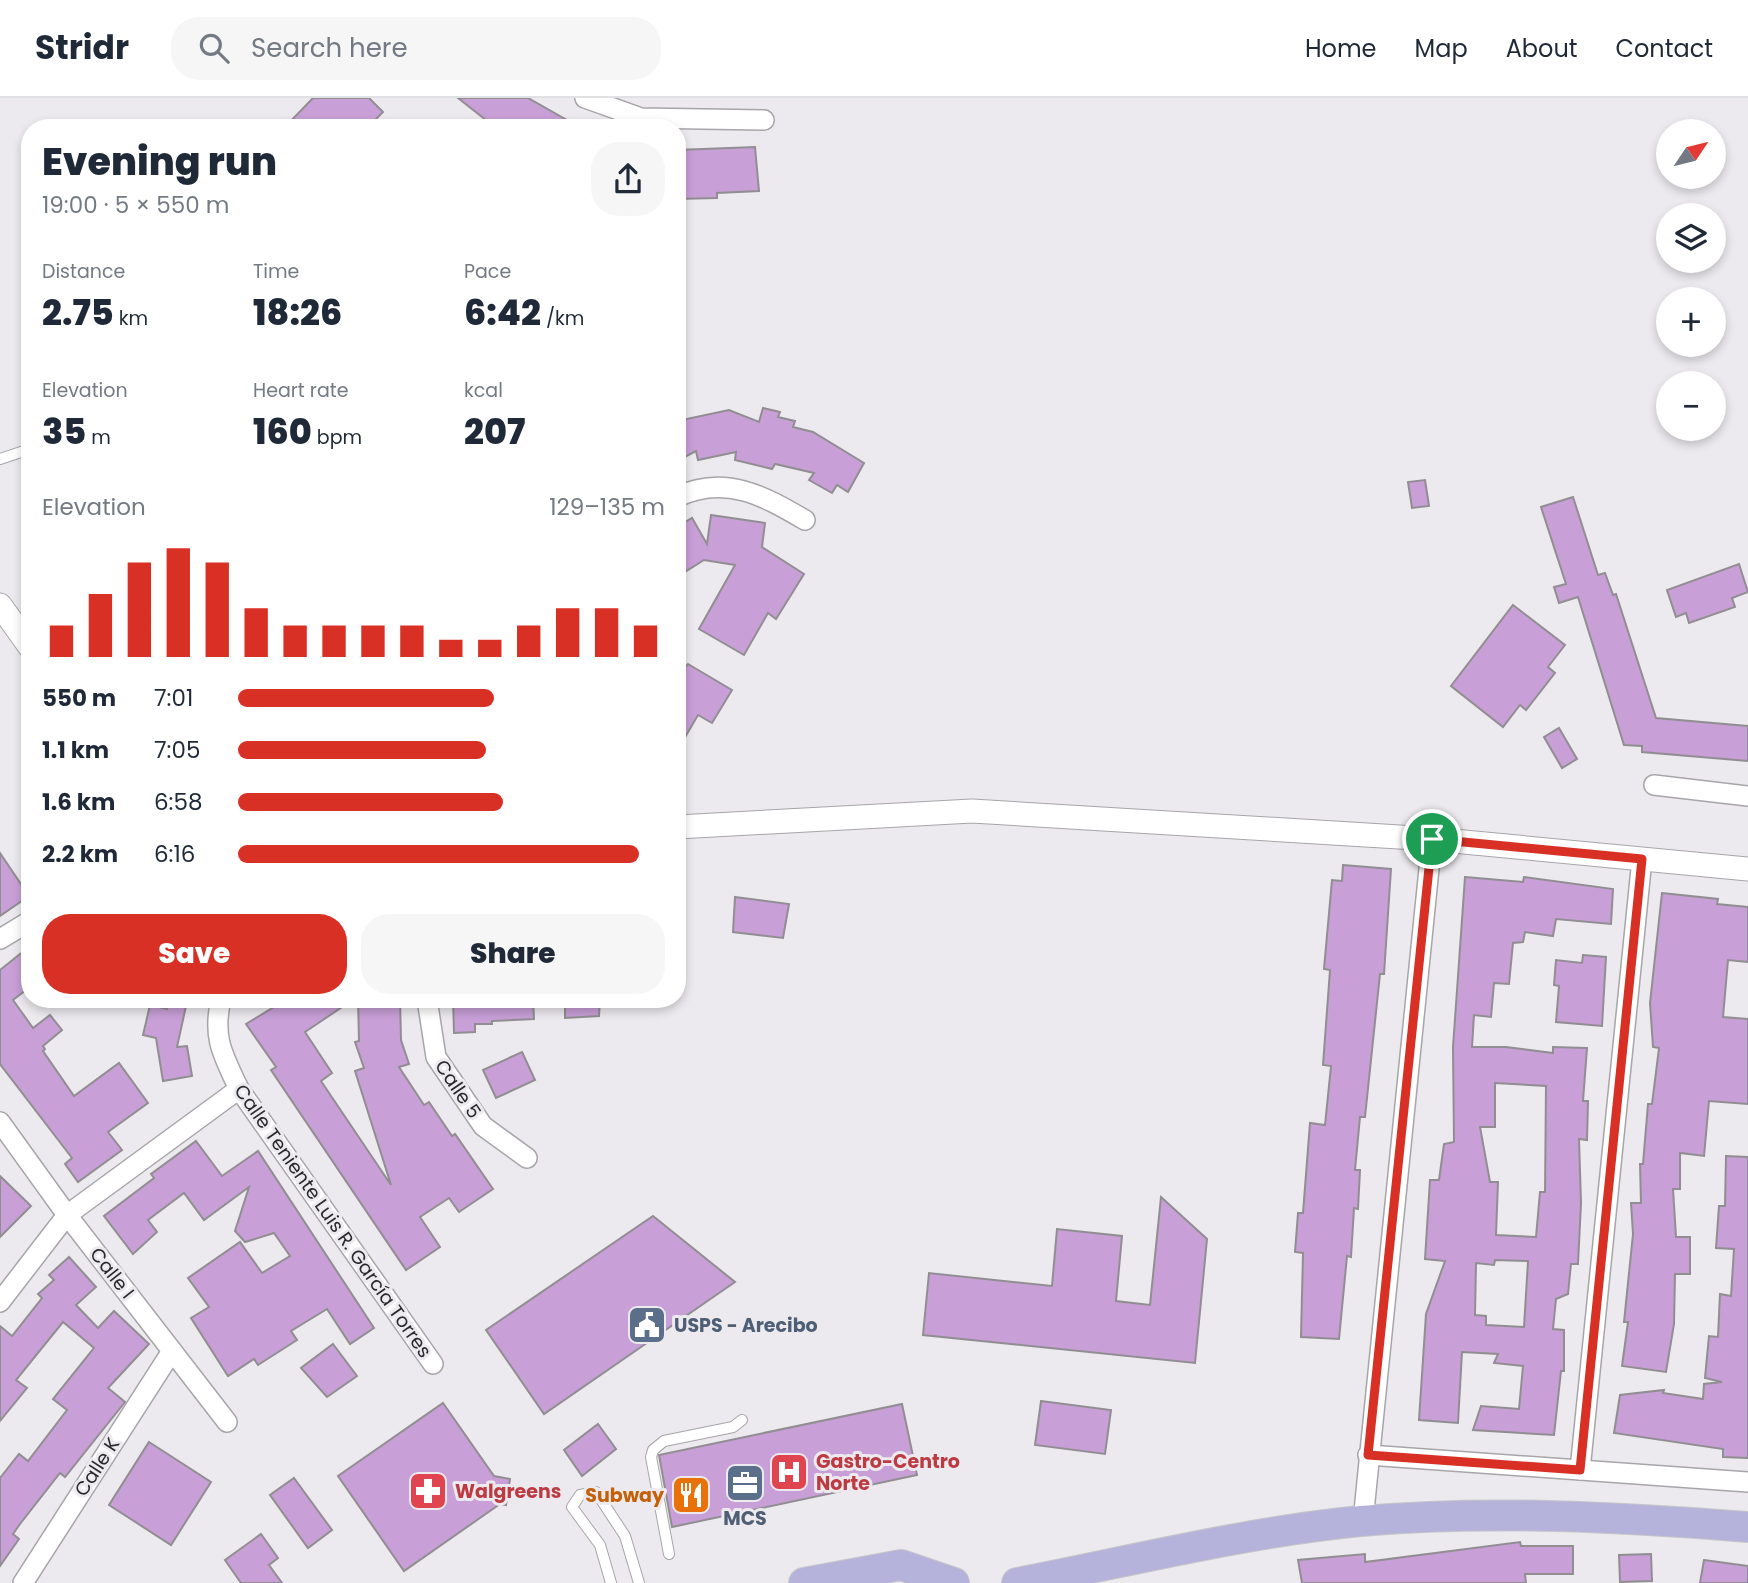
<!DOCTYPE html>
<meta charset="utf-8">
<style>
:root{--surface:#fff;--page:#f6f6f7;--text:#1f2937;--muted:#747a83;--line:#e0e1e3;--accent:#d93025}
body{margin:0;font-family:Poppins,sans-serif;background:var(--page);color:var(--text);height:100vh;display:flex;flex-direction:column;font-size:26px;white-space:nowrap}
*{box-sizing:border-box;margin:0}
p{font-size:23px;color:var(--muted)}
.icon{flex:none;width:38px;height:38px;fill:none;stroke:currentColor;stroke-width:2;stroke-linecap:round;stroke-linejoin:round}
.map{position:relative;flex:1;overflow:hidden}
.details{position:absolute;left:21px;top:21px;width:665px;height:889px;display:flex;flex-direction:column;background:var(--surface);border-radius:28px;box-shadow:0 4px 10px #0003}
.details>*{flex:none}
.needle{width:46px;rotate:55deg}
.controls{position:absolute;left:1656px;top:21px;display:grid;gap:14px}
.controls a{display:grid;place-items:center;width:70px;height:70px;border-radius:50%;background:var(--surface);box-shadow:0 4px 10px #0003;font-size:35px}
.pin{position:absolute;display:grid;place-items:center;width:60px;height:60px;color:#fff;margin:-30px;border:4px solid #fff;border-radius:50%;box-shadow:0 2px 7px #0007}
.round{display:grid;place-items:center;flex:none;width:74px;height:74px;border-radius:28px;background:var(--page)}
.head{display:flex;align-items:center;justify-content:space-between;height:119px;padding:0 21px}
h1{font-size:38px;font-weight:800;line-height:52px}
.stats{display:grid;grid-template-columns:repeat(3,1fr);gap:10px;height:119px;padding:7px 21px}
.stats div{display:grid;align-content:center}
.stats b{font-size:35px;font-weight:800}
.stats small{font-size:19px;font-weight:400}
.stats p{font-size:19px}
.chart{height:196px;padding:14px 21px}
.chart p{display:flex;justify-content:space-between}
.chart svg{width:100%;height:126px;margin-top:7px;stroke:var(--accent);stroke-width:6}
.action{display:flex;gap:14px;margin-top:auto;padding:14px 21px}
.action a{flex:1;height:80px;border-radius:28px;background:var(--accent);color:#fff;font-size:28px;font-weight:800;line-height:80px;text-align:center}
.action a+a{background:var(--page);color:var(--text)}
ul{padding:0 21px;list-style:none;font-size:23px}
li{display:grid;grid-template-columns:112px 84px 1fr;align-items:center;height:52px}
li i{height:18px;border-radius:9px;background:var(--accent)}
header{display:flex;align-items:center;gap:42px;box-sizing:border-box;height:98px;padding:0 35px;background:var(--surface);border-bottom:2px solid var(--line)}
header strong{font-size:33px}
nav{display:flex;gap:38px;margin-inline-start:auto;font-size:24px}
.search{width:490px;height:63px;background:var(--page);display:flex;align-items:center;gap:18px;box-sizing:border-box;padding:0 24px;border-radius:28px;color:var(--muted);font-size:26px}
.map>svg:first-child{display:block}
.building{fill:#c89fd7;stroke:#918e92;stroke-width:2;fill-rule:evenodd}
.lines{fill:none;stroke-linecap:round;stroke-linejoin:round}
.service-casing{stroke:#a7a5a9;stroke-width:12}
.minor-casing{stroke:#a7a5a9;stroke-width:22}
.tertiary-casing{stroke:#a7a5a9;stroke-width:25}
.primary-casing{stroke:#c7c7c7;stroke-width:32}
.service{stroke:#fff;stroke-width:10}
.minor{stroke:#fff;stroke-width:19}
.tertiary{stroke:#fff;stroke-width:23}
.primary{stroke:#b5b2dc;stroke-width:30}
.route-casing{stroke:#fff;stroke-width:14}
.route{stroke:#d93025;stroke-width:9}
.labels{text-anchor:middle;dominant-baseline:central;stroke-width:6;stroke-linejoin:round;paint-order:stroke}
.street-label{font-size:19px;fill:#282729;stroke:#eceaee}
.service-label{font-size:19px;font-weight:bold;fill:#4e5e75;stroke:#eceaee;text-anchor:start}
.health-label{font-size:19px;font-weight:bold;fill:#be3a42;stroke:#eceaee;text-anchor:start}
.food-label{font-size:19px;font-weight:bold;fill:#c56008;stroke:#eceaee;text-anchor:end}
</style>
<header>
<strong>Stridr</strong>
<div class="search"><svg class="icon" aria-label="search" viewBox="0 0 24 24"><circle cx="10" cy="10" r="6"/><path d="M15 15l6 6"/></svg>Search here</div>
<nav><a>Home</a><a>Map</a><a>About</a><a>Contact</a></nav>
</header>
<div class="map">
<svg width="1748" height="1485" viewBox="0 0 1748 1485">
<rect width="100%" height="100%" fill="#eceaee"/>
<g class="building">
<polygon points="313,0 369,0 383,14 367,30 284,30"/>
<polygon points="458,0 528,0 581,30 496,30"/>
<polygon points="755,49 759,93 717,95 717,100 677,101 677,52"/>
<polygon points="763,310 780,314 778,319 795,323 793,329 813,334 864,365 848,394 837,387 832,395 809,382 814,375 775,366 772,371 735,362 736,354 698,362 696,353 677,363 677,323 729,312 759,324"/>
<polygon points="1425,382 1429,408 1412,410 1408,384"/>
<polygon points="1573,399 1598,477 1605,475 1613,497 1616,496 1656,620 1748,628 1748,663 1642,654 1642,648 1624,647 1578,499 1559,505 1554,489 1566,486 1541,409"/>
<polygon points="711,417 765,425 762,449 804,476 776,521 768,515 744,557 699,531 735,467 704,462 677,479 677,429 692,420 707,446"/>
<polygon points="1739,466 1748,494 1732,500 1735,509 1689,525 1686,515 1676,519 1667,492"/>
<polygon points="1513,507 1565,547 1548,569 1555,575 1526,612 1520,607 1503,629 1451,588"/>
<polygon points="688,566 732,592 712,625 698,617 677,653 677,578"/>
<polygon points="1559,630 1577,661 1562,670 1544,639"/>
<polygon points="0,755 29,798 0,818"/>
<polygon points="1343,767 1391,771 1384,876 1380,876 1365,1019 1360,1019 1355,1072 1360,1072 1358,1111 1354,1110 1351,1159 1347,1158 1339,1241 1301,1239 1303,1155 1295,1154 1298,1115 1303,1115 1310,1025 1325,1027 1331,968 1323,967 1330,872 1324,871 1332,782 1342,783"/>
<path d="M 1465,779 L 1523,784 L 1524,779 L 1613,791 L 1611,826 L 1556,821 L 1553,838 L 1525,834 L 1523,844 L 1513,845 L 1509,886 L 1494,885 L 1491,919 L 1474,917 L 1472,949 L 1506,949 L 1553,955 L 1553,949 L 1587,950 L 1583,1003 L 1588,1003 L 1587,1042 L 1579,1041 L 1581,1105 L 1578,1166 L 1571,1166 L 1568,1196 L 1556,1201 L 1553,1231 L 1564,1232 L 1564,1273 L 1561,1273 L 1554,1337 L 1473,1332 L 1481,1308 L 1519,1311 L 1523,1268 L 1494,1265 L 1498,1256 L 1462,1254 L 1458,1325 L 1419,1322 L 1426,1216 L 1445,1163 L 1425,1161 L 1430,1082 L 1439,1082 L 1444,1046 L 1454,1044 L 1453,949 ZM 1495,985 L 1546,988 L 1545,1094 L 1540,1094 L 1536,1139 L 1496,1137 L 1498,1084 L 1490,1084 L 1480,1029 L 1495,1029 ZM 1495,1162 L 1528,1163 L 1524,1229 L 1486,1227 L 1486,1218 L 1475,1217 L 1476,1165 L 1494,1167 Z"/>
<polygon points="1662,795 1718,801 1717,806 1748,809 1748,864 1728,862 1723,919 1748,921 1748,1006 1709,1003 1704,1058 1680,1055 1680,1091 1673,1091 1676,1139 1690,1139 1690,1176 1675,1176 1674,1226 1666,1274 1622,1268 1628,1224 1624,1224 1633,1136 1631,1105 1641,1105 1640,1066 1643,1066 1648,1006 1652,1006 1659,950 1653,949 1650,905"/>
<polygon points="735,799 789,806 783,840 733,834"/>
<polygon points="30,848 30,889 13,902 33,930 50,917 62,932 43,948 45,951 43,953 74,998 119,965 148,1005 108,1034 122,1052 78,1084 65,1066 72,1060 0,966 0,872"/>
<polygon points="1583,857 1606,859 1602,928 1556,924 1559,888 1554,887 1556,862 1582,865"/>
<polygon points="287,901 354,901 305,934 332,975 321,983 391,1087 355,973 364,970 355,944 359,943 358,901 400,901 401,942 409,966 399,969 424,1007 429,1004 452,1038 455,1036 493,1091 459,1114 449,1100 420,1119 440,1149 406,1172 271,972 276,969 246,926"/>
<polygon points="453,901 533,901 534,921 492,923 492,926 475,926 475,934 454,935"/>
<polygon points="565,901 600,901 599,918 565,920"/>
<polygon points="169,904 186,908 177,949 187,948 192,978 163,983 156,940 143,937 150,907 167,911"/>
<polygon points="522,954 535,982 496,1000 483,972"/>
<polygon points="196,1043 222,1078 258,1053 374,1230 350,1246 327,1211 291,1233 297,1242 258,1267 254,1261 228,1278 191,1220 209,1209 188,1180 240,1144 262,1175 290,1158 274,1135 245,1144 235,1133 249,1089 204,1122 184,1095 148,1122 157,1134 133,1156 104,1118 154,1080 151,1076"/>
<polygon points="1726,1058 1748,1059 1748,1360 1723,1359 1723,1351 1614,1335 1620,1297 1664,1292 1663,1295 1703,1301 1704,1286 1722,1284 1705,1280 1709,1238 1718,1239 1720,1196 1731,1198 1734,1151 1716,1150 1719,1108 1725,1108"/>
<polygon points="0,1078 31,1108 0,1139"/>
<polygon points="1161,1099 1207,1141 1195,1265 923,1237 929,1175 1052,1188 1057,1131 1122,1138 1116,1203 1150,1207"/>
<polygon points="653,1118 735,1184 544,1316 486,1232"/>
<polygon points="69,1159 96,1189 76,1207 98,1230 114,1213 149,1246 108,1290 125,1304 65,1379 60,1375 20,1426 13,1436 19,1441 0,1468 0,1380 19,1356 28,1363 67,1312 53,1301 94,1250 63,1224 16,1282 27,1290 0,1323 0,1228 12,1238 42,1200 38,1196 54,1182 49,1177"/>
<polygon points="333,1246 357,1278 327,1299 301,1270"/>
<polygon points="1041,1303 1111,1312 1105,1356 1035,1347"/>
<polygon points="443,1305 494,1378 510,1381 506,1407 500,1406 404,1473 338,1378"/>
<polygon points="902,1306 917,1377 672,1429 659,1357"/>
<polygon points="598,1326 616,1351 582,1378 564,1352"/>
<polygon points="149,1344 211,1384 171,1447 109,1407"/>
<polygon points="294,1380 332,1432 308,1450 270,1397"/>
<polygon points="261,1436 278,1460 269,1467 282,1485 241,1485 225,1462"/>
<polygon points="1520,1444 1521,1448 1573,1448 1573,1476 1525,1476 1526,1485 1302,1485 1298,1462 1365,1456 1365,1464"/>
<polygon points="1651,1456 1652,1483 1620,1484 1619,1457"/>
<polygon points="1704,1462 1748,1468 1748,1485 1700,1485"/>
</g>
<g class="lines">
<defs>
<g id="service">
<polyline points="0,361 30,351"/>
<polyline points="669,1456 651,1359 653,1352 664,1343 733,1329 742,1322"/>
<polyline points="611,1485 600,1447 572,1409 580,1397 596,1394 625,1438 639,1485"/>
</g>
<g id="minor">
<polyline points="585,0 641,20 764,22"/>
<path d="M 677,399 C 725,376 764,398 805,422"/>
<polyline points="1654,687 1748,698"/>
<polyline points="0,841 30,823"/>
<path d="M 221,901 C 212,940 223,957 239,991 L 433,1266"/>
<polyline points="427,901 436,959 483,1028 527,1060"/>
<polyline points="0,1024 67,1117 227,1324"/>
<polyline points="0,1204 67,1117 239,991"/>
<polyline points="1368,1357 1748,1384"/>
<polyline points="1580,1372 1642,761"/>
<polyline points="1363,1423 1432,741"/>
<polyline points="23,1485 172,1253"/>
</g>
<g id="tertiary">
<polyline points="0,507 30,549"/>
<polyline points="677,729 972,713 1432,741 1748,771"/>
</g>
<g id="primary">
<polyline points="804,1485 901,1467 954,1485"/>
<path d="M 1017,1485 C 1131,1463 1246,1434 1361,1423 C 1490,1412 1620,1419 1748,1429"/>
</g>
</defs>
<use href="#service" class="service-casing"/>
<use href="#minor" class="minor-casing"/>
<use href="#tertiary" class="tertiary-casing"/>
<use href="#primary" class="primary-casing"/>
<use href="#service" class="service"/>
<use href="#minor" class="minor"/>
<use href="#tertiary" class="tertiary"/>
<use href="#primary" class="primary"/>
</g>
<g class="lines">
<defs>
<polygon id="route" points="1432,741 1642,761 1580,1372 1368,1357"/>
</defs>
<use href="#route" class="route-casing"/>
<use href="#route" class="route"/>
</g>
<defs>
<symbol id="civic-square" viewBox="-11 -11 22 22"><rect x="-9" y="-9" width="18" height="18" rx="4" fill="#5c6f8a" stroke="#eceaee"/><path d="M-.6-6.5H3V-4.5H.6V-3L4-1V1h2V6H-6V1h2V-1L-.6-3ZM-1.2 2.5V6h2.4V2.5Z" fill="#fff"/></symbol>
<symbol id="hospital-square" viewBox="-11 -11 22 22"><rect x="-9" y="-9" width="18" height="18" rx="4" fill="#e0444e" stroke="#eceaee"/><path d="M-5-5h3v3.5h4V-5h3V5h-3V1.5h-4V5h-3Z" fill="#fff"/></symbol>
<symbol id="office-square" viewBox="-11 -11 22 22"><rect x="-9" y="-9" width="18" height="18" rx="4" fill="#5c6f8a" stroke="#eceaee"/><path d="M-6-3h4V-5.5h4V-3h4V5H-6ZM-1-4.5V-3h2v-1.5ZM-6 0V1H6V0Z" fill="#fff"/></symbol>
<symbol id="pharmacy-square" viewBox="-11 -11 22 22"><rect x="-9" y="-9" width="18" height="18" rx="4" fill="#e0444e" stroke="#eceaee"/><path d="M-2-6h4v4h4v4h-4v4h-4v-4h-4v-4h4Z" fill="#fff"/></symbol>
<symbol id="restaurant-square" viewBox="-11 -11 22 22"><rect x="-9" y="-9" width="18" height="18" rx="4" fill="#e8710a" stroke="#eceaee"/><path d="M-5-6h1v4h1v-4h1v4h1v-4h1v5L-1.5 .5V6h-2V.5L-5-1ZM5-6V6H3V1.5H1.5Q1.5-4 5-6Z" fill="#fff"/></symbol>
</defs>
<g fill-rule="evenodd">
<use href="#civic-square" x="625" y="1205" width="44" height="44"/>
<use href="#hospital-square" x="767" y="1352" width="44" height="44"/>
<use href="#office-square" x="723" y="1363" width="44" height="44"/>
<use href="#pharmacy-square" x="406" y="1371" width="44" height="44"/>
<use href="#restaurant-square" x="669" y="1375" width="44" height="44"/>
</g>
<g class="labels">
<g class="street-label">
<text transform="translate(458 991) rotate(56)">Calle 5</text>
<text transform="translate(333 1123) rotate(55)">Calle Teniente Luis R. García Torres</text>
<text transform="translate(112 1175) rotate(52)">Calle I</text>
<text transform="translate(97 1369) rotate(-57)">Calle K</text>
</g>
<g class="service-label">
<text x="674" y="1227">USPS - Arecibo</text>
<text x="745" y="1420" text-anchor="middle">MCS</text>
</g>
<g class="health-label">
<text x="816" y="1363">Gastro-Centro<tspan x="816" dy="22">Norte</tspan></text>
<text x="455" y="1393">Walgreens</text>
</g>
<g class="food-label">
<text x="664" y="1397">Subway</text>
</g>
</g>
</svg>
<div class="controls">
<a><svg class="needle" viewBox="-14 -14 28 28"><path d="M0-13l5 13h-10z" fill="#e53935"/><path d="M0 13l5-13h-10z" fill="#747a83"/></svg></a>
<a><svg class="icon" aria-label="layers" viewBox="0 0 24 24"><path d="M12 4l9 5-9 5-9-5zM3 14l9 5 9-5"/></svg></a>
<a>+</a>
<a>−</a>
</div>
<div class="pin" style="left:1432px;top:741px;background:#1e9e55"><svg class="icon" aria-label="arrive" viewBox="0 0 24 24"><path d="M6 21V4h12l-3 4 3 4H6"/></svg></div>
<section class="details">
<div class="head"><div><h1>Evening run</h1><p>19:00 · 5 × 550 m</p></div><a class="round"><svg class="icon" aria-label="share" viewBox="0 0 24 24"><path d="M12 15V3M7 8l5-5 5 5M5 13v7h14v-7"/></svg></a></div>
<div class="stats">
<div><p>Distance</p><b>2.75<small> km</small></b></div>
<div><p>Time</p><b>18:26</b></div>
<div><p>Pace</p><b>6:42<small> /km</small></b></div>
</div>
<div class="stats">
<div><p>Elevation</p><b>35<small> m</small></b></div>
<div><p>Heart rate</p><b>160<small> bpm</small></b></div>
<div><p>kcal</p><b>207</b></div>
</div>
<div class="chart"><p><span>Elevation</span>129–135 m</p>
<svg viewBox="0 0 160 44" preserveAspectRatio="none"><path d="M5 44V33M15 44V22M25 44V11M35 44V6M45 44V11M55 44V27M65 44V33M75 44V33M85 44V33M95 44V33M105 44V38M115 44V38M125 44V33M135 44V27M145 44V27M155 44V33"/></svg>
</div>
<ul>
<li><b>550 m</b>7:01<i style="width:60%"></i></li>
<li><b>1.1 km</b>7:05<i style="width:58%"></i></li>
<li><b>1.6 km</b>6:58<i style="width:62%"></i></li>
<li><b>2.2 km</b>6:16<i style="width:94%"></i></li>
</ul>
<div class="action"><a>Save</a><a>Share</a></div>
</section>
</div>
